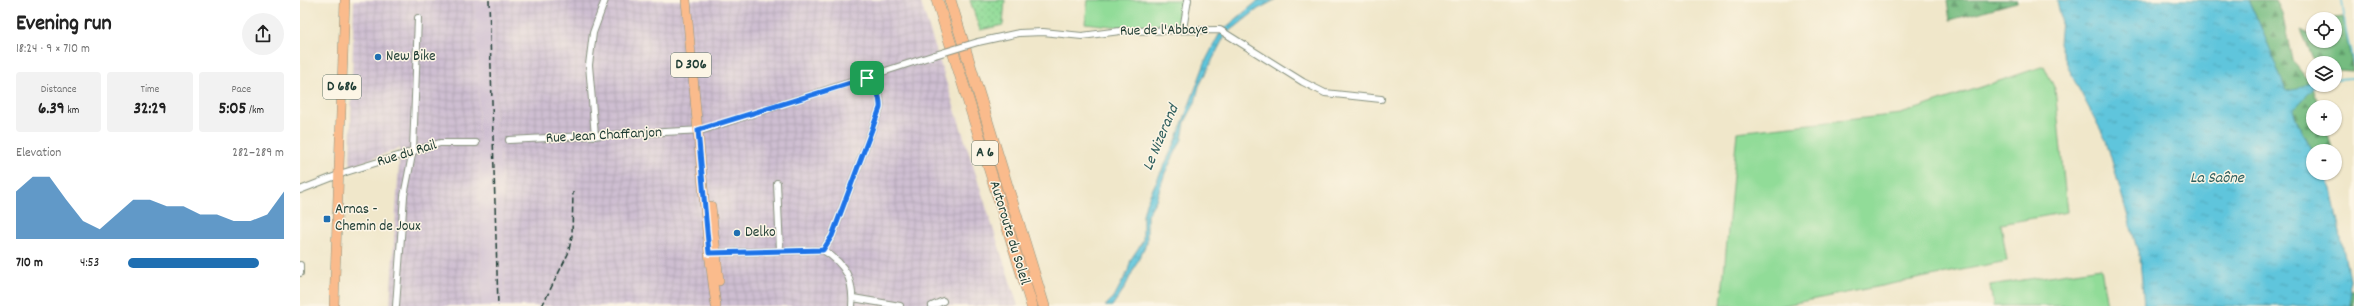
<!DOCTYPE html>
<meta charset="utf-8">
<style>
:root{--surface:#fff;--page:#f2f2f2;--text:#222;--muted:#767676;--accent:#1f6fb2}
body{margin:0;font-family:Dekko,sans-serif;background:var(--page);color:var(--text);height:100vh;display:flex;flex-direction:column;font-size:15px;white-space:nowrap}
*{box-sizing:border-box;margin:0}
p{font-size:13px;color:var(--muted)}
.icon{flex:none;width:22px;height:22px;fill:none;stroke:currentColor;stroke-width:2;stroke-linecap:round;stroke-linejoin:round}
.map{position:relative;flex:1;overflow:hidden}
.panel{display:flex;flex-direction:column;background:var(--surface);width:300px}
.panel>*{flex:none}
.buttons{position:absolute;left:2006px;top:12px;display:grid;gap:8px}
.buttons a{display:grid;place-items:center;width:36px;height:36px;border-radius:50%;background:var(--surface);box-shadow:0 1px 3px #0004;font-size:20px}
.pin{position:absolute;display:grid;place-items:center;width:34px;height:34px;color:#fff;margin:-17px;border-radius:8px;box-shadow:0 2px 6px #0006}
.round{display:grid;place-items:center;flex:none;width:42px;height:42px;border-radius:21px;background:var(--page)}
.head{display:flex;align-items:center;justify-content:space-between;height:68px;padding:0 16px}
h1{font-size:22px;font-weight:700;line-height:30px}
.metrics{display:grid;grid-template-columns:repeat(3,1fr);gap:6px;height:68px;padding:4px 16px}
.metrics div{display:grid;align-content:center;border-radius:4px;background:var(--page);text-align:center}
.metrics b{font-size:17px;font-weight:700}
.metrics small{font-size:11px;font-weight:400}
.metrics p{font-size:11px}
.chart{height:112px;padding:8px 16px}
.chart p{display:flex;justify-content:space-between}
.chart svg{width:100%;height:72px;margin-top:4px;fill:var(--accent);opacity:.7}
ul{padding:0 16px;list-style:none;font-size:13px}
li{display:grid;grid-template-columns:64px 48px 1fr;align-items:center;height:30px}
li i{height:10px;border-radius:5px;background:var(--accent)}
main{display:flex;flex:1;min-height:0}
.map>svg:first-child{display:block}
.industrial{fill:url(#industrial-grid)}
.railway{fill:#cebed1}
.grass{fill:#91dc98;stroke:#588c66}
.forest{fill:url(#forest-firs);stroke:#4a7c5a}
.garden{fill:url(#garden-dots);stroke:#588c66}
.water{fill:url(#water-ripples);stroke:#3f8188}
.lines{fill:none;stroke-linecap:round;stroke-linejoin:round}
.stream{stroke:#5fc5dc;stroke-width:1.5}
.minor-casing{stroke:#88927f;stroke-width:8}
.primary-casing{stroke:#88927f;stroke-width:10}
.motorway-casing{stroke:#88927f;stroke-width:12}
.minor{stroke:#fff;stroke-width:6}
.primary{stroke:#fabb8c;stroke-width:9}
.motorway{stroke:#fabb8c;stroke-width:11}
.rail{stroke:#1f3d34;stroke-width:1.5;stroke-dasharray:6 3;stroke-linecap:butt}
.minor-bridge-casing{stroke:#88927f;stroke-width:8;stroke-linecap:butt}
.minor-bridge{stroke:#fff;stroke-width:6}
.route-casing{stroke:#fff;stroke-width:8}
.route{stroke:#1a73e8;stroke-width:5}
.poi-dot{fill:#1f6fb2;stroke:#fcf5e5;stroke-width:1.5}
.labels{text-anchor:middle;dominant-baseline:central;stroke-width:3;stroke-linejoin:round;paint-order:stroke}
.shield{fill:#fcf5e5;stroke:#617469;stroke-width:1}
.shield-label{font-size:14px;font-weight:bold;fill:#1f3d34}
.street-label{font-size:15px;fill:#1f3d34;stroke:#fcf5e5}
.poi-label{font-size:15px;fill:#1f3d34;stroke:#fcf5e5;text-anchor:start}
.water-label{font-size:16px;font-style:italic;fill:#2f5f5e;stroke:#fcf5e5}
</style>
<main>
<section class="panel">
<div class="head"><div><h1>Evening run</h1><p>18:24 · 9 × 710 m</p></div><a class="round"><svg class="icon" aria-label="share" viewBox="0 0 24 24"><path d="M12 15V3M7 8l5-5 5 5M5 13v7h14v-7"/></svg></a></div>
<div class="metrics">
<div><p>Distance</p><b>6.39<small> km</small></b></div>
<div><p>Time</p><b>32:29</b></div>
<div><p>Pace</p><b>5:05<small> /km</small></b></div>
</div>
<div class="chart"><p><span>Elevation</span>282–289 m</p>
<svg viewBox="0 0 160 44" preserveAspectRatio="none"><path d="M0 44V15L10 6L20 6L30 20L40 33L50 38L60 29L70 20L80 20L90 24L100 24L110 29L120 29L130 33L140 33L150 29L160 15V44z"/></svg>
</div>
<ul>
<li><b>710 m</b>4:53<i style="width:84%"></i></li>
</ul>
</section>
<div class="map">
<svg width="2054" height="306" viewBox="0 0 2054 306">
<defs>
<pattern id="industrial-grid" width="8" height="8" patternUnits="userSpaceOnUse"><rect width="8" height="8" fill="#cebed1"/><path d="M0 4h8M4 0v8" fill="none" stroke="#b0a4b4"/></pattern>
<pattern id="forest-firs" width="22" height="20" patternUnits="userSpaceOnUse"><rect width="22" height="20" fill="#74bc80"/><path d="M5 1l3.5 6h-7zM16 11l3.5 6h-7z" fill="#5f9a6a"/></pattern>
<pattern id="garden-dots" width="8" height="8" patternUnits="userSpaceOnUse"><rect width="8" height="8" fill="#91dc98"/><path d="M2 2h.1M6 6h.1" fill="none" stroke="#76b47d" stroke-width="1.8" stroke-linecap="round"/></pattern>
<pattern id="water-ripples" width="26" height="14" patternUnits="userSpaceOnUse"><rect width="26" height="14" fill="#5fc5dc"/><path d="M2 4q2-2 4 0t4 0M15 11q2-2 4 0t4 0" fill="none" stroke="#4ea1b3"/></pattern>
</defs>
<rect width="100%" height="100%" fill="#fcf5e5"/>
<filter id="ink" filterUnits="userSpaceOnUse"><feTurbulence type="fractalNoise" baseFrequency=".025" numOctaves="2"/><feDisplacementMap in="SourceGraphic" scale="8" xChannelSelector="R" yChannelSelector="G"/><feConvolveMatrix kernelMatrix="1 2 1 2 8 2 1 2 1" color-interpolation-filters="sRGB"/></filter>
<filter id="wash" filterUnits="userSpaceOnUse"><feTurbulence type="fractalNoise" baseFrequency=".012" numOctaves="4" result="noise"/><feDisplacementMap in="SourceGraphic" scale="16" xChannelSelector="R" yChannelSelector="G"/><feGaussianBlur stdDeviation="0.9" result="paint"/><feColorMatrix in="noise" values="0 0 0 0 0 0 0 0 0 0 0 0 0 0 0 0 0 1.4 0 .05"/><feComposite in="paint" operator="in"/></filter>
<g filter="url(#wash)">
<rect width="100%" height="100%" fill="#f0e7ca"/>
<g class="industrial">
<polygon points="54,0 174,0 178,71 181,306 90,306 100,148 50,167"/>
<polygon points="194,0 620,0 718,306 205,306 203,209 200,148 196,143"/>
</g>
<polygon class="railway" points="174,0 194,0 196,143 200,148 203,209 205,306 181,306 178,71"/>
<g class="grass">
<polygon points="788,0 883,0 880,21 871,27 819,27 785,23"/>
<polygon points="1744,66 1755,89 1767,212 1701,224 1707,261 1480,306 1421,306 1437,132 1601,114"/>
<polygon points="1801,268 1807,306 1693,306 1690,285"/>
</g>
<g class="forest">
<polygon points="1647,0 1717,0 1717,2 1650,20"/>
<path d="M 1949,0 L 1976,0 L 1982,13 L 1992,60 L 2013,87 L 2019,107 L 2013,107 L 2013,129 L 2026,129 L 2033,151 L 2013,151 L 2013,153 C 1986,105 1972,50 1949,0 Z"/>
<polygon points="2043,17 2053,71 2037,70 2035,63 2015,63 2001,30 2013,36 2013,41 2035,41 2035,37 2038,36 2035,19 2027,19"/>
<polygon points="2050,290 2054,290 2054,306 2051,306"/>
</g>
<polygon class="garden" points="670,0 705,0 703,25 680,30"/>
<g class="water">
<polygon points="959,0 975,0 958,9 929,32 924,29"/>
<polygon points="1757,0 1949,0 1963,32 1986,91 1998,89 2013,80 2013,85 2016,86 1993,110 2000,129 2013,153 2013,173 2024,173 2031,188 2049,278 2051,306 1844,306 1840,259 1806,140 1772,76 1759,44 1761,19"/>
<polygon points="920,33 925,35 899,86 895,103 885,122 882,139 865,173 856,200 847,215 847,242 824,289 812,306 805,306 814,297 828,271 831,259 843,241 843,215 846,203 875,143 906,60"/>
</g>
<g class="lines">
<g class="stream">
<polyline points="2042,0 2046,31 2054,66"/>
<polyline points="2035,79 2054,78"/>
</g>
</g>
</g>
<g filter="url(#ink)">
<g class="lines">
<defs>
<g id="minor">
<polyline points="883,29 888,0"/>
<polyline points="678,42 719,33 743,32 782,36 820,31 920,30 1003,82 1025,93 1081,99"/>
<polyline points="295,136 289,65 293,33 305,0"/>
<polyline points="209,140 403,130 635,55"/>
<polyline points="477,183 480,250"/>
<polyline points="0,190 46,172 140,143 176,143"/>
<path d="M 523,250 L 532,236 L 580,108 C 582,95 575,88 567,78"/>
<path d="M 413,253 L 523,250 C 545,264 554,279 552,306"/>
<polyline points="0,265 0,273"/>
<polyline points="553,298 600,306"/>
<polyline points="96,306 104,196 113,150 118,18"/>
<polyline points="632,306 643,301"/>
</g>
<g id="primary">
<polyline points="386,0 409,253 416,306"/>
<polyline points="411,206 419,281"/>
<polyline points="34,306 45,0"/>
</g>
<g id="motorway">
<polyline points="637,0 732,306"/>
<polyline points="650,0 744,306"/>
</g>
</defs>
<use href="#minor" class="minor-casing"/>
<use href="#primary" class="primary-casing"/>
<use href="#motorway" class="motorway-casing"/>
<use href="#minor" class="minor"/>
<use href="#primary" class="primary"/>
<use href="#motorway" class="motorway"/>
<g class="rail">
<polyline points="189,0 198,306"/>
<polyline points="242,306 268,254 272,236 273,192"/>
</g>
<defs>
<polyline id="minor-bridge" points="635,55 678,42"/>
</defs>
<use href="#minor-bridge" class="minor-bridge-casing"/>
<use href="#minor-bridge" class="minor-bridge"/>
</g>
</g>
<g class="lines" filter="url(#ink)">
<defs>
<path id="route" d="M 567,78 C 575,88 581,95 580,108 L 532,236 L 523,250 L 409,253 L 398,130 Z"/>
</defs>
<use href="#route" class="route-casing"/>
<use href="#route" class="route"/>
</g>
<g class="poi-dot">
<circle cx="78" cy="57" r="4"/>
<rect x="23" y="215" width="8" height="8" rx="2"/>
<circle cx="437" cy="233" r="4"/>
</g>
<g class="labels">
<g class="shield">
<rect x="371" y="53" width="40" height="24" rx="3"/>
<rect x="23" y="75" width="38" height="24" rx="3"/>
<rect x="672" y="141" width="26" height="24" rx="3"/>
</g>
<g class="shield-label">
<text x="391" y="65">D 306</text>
<text x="42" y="87">D 686</text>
<text x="685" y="153">A 6</text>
</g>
<g class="street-label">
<text transform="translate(864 31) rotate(-1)">Rue de l'Abbaye</text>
<text transform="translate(304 136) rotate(-3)">Rue Jean Chaffanjon</text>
<text transform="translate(107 154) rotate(-17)">Rue du Rail</text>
<text transform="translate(709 233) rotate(73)">Autoroute du Soleil</text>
</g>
<g class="poi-label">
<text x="86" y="57">New Bike</text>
<text x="35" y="210">Arnas -<tspan x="35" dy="17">Chemin de Joux</tspan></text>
<text x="445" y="233">Delko</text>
</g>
<g class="water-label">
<text transform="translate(861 138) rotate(-67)">Le Nizerand</text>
<text x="1917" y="178">La Saône</text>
</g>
</g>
</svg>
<div class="buttons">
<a><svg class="icon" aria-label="locate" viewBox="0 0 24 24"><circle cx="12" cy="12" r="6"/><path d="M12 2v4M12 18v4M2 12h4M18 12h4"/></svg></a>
<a><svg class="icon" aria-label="layers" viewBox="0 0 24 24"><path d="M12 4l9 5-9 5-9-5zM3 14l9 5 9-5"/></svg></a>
<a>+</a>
<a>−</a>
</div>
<div class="pin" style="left:567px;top:78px;background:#1e9e55"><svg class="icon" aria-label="arrive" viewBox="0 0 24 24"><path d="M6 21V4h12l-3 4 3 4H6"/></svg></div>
</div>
</main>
